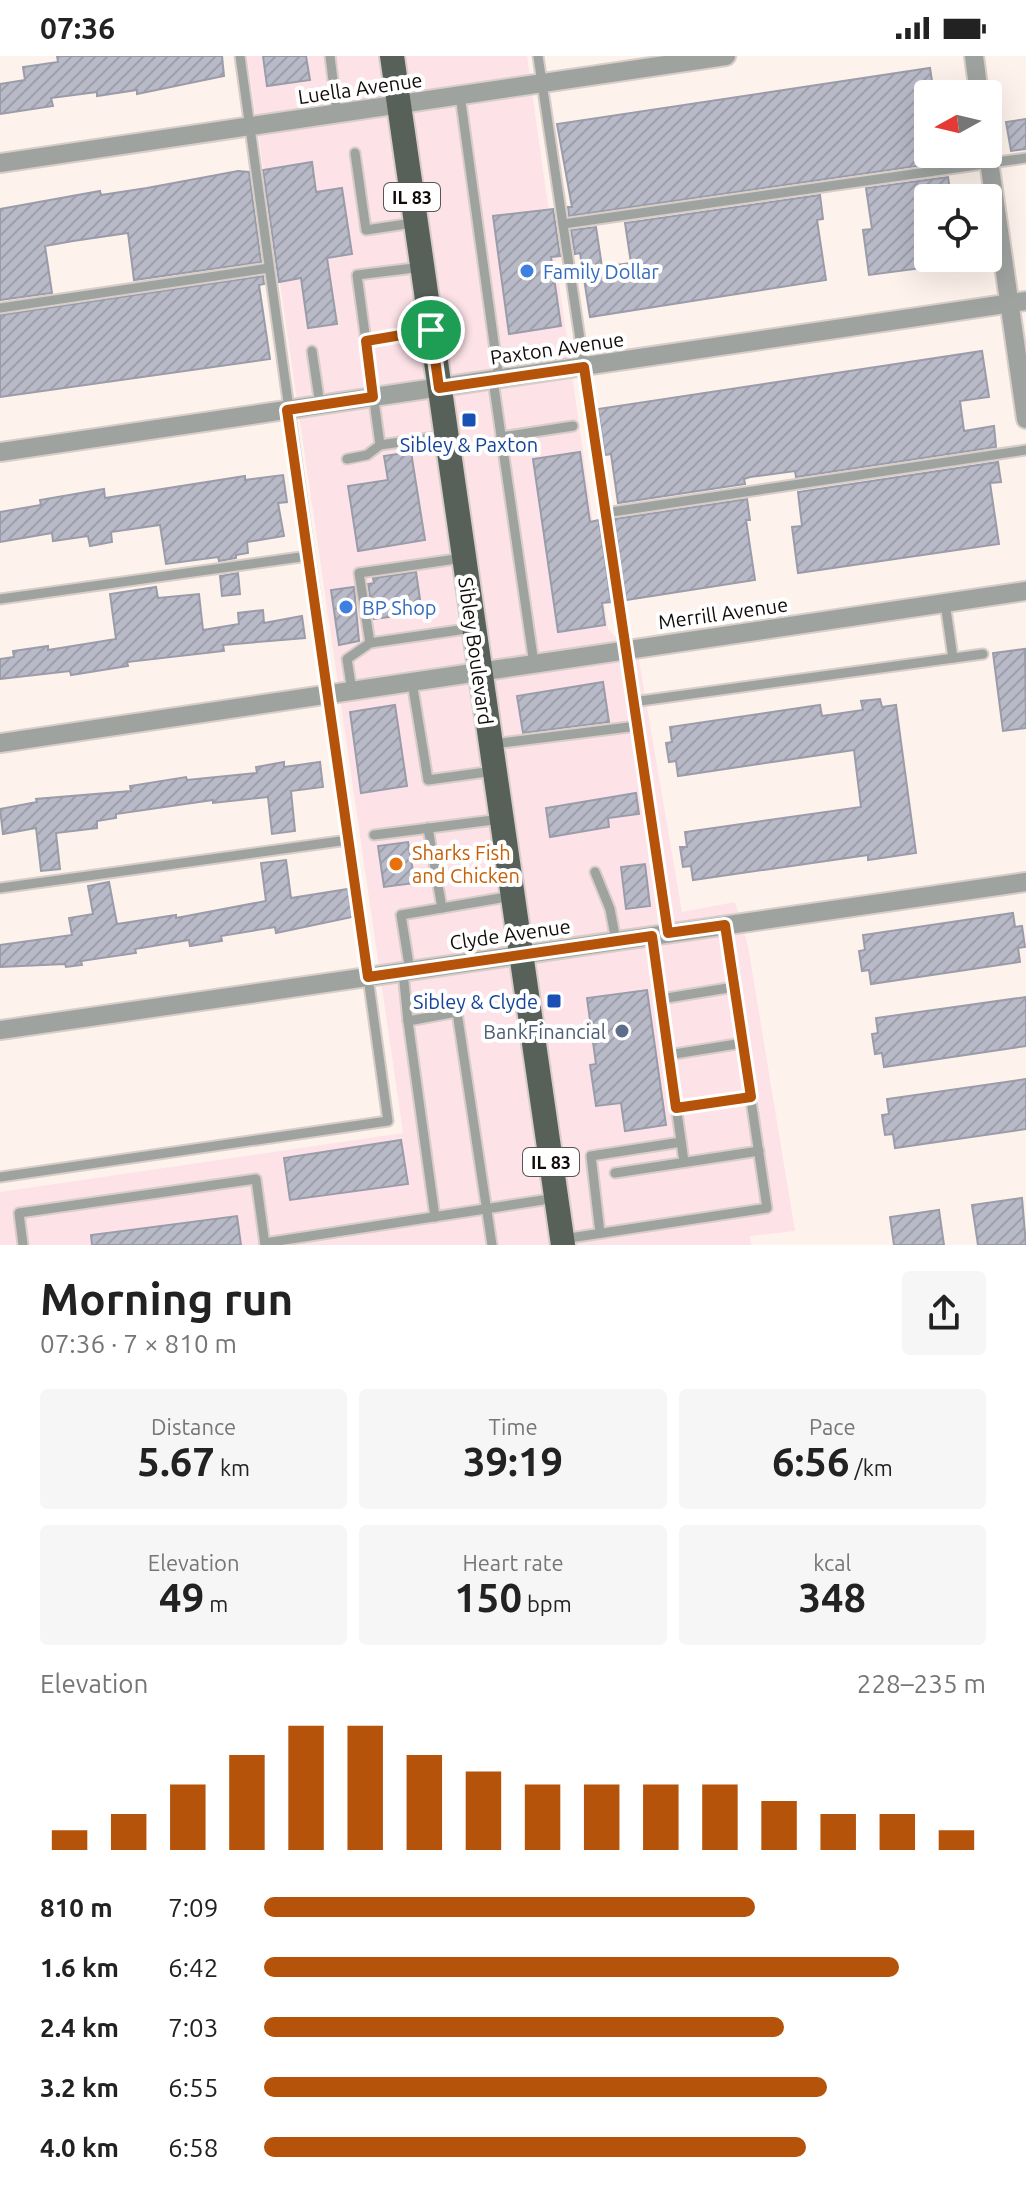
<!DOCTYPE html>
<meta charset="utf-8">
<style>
:root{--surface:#fff;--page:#f6f6f6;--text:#222;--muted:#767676;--accent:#b45309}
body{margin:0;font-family:Ubuntu,sans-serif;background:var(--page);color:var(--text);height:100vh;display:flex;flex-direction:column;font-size:30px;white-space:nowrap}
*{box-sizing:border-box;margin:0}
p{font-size:26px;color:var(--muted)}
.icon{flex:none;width:44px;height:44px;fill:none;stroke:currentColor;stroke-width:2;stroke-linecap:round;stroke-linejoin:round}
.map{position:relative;height:1189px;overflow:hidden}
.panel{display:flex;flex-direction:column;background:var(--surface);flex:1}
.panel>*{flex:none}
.needle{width:52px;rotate:262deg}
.buttons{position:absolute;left:914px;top:24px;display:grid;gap:16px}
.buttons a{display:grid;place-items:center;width:88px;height:88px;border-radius:8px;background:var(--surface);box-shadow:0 8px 32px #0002;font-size:40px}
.pin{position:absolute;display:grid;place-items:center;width:68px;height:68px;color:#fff;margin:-34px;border:4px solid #fff;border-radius:50%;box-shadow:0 2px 8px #0007}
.round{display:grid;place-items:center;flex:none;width:84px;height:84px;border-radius:8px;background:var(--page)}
.overview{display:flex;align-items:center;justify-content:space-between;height:136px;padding:0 40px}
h1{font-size:44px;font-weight:700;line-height:60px}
.figures{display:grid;grid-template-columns:repeat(3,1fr);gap:12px;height:136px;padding:8px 40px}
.figures div{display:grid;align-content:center;border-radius:8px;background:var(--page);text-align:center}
.figures b{font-size:40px;font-weight:700}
.figures small{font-size:22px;font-weight:400}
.figures p{font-size:22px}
.chart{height:224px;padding:16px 40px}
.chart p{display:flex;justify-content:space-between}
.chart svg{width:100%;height:144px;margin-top:8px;stroke:var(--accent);stroke-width:6}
ul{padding:0 40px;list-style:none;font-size:26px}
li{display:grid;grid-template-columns:128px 96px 1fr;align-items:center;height:60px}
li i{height:20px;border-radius:10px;background:var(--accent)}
.status{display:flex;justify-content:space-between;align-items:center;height:56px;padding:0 40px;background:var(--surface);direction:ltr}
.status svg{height:22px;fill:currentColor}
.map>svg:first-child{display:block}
.commercial{fill:#fde3e8}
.building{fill:url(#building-hatch);stroke:#9b9ca9;stroke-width:2}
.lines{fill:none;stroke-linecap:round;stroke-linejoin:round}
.lane-casing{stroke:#d8cdc8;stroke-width:13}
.street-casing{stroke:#d8cdc8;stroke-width:22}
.primary-casing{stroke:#d8cdc8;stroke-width:28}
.lane{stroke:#9ea39f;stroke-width:9}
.street{stroke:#9ea39f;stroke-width:18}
.primary{stroke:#586159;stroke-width:24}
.route-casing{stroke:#fff;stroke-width:16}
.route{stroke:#b45309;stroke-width:10}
.shop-dot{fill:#3f7fe0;stroke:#fff;stroke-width:3}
.transit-dot{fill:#1a4fb4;stroke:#fff;stroke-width:3}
.food-dot{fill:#e8710a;stroke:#fff;stroke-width:3}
.service-dot{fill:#5c6f8a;stroke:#fff;stroke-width:3}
.labels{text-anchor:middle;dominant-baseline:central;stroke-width:8;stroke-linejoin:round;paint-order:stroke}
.shield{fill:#fff;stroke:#585554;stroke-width:2}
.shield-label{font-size:18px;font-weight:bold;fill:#110c0a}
.street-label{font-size:20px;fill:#110c0a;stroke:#fff}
.shop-label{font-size:20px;fill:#366cbe;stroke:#fff;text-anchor:start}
.transit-label{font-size:20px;fill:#164399;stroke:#fff}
.food-label{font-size:20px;fill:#c56008;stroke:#fff;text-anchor:start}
.service-label{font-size:20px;fill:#4e5e75;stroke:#fff;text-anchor:end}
</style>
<div class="status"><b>07:36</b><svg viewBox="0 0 49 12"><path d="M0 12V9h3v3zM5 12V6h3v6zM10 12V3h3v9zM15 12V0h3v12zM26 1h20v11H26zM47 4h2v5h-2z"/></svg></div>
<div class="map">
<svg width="1026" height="1189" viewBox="0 0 1026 1189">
<defs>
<pattern id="building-hatch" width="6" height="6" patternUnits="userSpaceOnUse" patternTransform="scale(2)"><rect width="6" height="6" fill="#b9bac8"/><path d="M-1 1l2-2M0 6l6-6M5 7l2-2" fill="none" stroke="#9e9faa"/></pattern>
</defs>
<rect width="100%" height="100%" fill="#fef2ec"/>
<polygon class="commercial" points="247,0 527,0 608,573 639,604 682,856 735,846 748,890 795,1175 750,1180 751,1189 0,1189 0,1136 403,1077"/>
<g class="building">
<polygon points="57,0 222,0 224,20 137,38 137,34 97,40 97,36 51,42 53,50 0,58 0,28 25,24 23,11 58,6"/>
<polygon points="263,0 306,0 310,24 267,30"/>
<polygon points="930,12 934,38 928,38 928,98 937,98 938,107 569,160 568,151 572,151 557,68"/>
<polygon points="1026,63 1026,93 1011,95 1006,66"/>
<polygon points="312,106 316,136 342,132 352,198 327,202 337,268 308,272 301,222 279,226 263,114"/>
<polygon points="238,115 249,116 261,206 134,224 128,177 73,185 45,190 52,237 0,244 0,153 100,135 101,139 147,132"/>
<polygon points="948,121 951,142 925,142 926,148 921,149 930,211 869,219 863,174 872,173 866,132"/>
<polygon points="820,139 823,163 817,164 826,224 590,261 580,197 575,198 571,174 596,171 602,211 631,207 625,167"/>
<polygon points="553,153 560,200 551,201 561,270 509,278 493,160"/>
<polygon points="263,220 264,228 259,229 270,303 0,341 0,259"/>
<polygon points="982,295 989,341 960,345 964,375 994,370 996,391 796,421 795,415 750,421 744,423 745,428 618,447 611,398 605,399 598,353"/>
<polygon points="411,396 425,484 358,495 348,430 388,424 384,400"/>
<polygon points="580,396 590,466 599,464 611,546 602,547 605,569 558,576 533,403"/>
<polygon points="998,406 1001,426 990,427 999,488 798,517 792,471 802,470 798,436"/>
<polygon points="283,419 287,446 278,447 284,480 247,486 248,497 236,499 236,502 219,505 218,501 166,508 160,469 111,476 112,486 90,490 88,480 53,485 52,477 0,486 0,456 41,449 40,444 104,433 105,442 245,420 245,424"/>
<polygon points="747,443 750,464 746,464 755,524 626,544 614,463"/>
<polygon points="416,516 422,557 374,563 368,528 374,527 373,522"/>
<polygon points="238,517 240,538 222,540 220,520"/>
<polygon points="156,531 158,542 199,538 203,574 239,568 238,557 263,554 264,567 302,560 305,582 223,589 224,595 127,606 128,610 71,619 70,615 0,623 0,603 14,601 13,595 48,590 48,594 116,583 110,538"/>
<polygon points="354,531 359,585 339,589 331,534"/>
<polygon points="1025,593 1026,672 1003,675 993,597"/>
<polygon points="603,626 609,666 523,677 517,640"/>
<polygon points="880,643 882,651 896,649 916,797 868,804 868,799 693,824 691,810 683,811 680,791 687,791 685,776 861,751 854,694 678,720 676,705 669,706 666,687 672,686 670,671 820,649 822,660 863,654 861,645"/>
<polygon points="395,649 407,730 361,737 350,656"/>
<polygon points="284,706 284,711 320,706 323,731 291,735 295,775 272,778 268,741 213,747 213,744 116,758 116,762 97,765 97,772 56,777 60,813 41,815 36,772 3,778 0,753 37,746 36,743 131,735 130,730 186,721 187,724 257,717 256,711"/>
<polygon points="636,737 639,758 608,762 609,771 550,781 546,752"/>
<polygon points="408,786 415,827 384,831 378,790"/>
<polygon points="286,804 291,842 348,833 352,861 276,877 275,871 221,880 222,885 190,890 189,884 135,893 136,897 81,905 82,909 66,911 65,908 0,911 0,889 72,879 69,862 93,858 88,830 109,826 117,868 176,859 176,862 266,845 261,807"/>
<polygon points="645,808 650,850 626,853 621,811"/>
<polygon points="1013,857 1015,871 1022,870 1025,891 1018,892 1020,906 871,928 869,914 862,915 859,895 865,894 863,879"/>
<polygon points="647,934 666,1069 625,1075 621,1047 596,1050 590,1009 596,1008 587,942"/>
<polygon points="1026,941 1026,990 884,1011 882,997 875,998 872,978 878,977 876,962"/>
<polygon points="1026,1023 1026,1073 895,1092 893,1078 885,1079 882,1059 889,1058 887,1043"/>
<polygon points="401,1084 408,1128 290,1144 284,1102"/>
<polygon points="1022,1142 1026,1189 978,1189 972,1149"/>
<polygon points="939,1154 944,1189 894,1189 890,1161"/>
<polygon points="237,1160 241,1189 92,1189 91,1179"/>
</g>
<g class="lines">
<defs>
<g id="lane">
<polyline points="330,0 337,57"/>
<polyline points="538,0 668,877"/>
<polyline points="460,39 499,323"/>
<polyline points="355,97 366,174 413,167"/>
<polyline points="563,168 1026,102"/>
<polyline points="422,211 357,219 380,389 443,380"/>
<polyline points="0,252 269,212"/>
<polyline points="366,285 430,275"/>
<polyline points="312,295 320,349"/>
<polyline points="493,324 534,608"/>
<polyline points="501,381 573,370"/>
<polyline points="347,403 367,399 380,389"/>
<polyline points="605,457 1026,394"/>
<polyline points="463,502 359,517 370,587 473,572"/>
<polyline points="0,543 308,500"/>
<polyline points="945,547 953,602"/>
<polyline points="412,626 428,724 494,715"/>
<polyline points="352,635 347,603 370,587"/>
<polyline points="633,646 983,598"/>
<polyline points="493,688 637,670"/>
<polyline points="428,772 442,852 512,840"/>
<polyline points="374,779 501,763"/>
<polyline points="595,816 610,853 616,885"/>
<polyline points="0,832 348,784"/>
<polyline points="652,880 684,1106"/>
<polyline points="410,915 401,859 442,852"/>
<polyline points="403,916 408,965"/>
<polyline points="661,943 734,931"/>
<polyline points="668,999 743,987"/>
<polyline points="676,1052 751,1041"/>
<polyline points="615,1117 759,1095"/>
<polyline points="0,1121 388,1065 240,0"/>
<polyline points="435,1161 408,965 457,956 492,1189"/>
<polyline points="600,1177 591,1100 681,1086"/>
<polyline points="563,1183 767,1152 725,869"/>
<polyline points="265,1187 556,1142"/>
<polyline points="23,1189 19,1157 256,1123 265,1189"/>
</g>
<g id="street">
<polyline points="974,0 979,38"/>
<polyline points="988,98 1026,363"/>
<polyline points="0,107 726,0"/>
<polyline points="0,396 1026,245"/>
<polyline points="0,687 1026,535"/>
<polyline points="0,974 1026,826"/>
</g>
<polyline id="primary" points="392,0 563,1189"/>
</defs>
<use href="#lane" class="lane-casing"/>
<use href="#street" class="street-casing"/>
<use href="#primary" class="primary-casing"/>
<use href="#lane" class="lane"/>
<use href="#street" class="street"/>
<use href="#primary" class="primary"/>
</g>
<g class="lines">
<defs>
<polygon id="route" points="431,274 439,332 584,311 668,877 725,869 751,1041 676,1052 652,880 368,921 287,354 373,341 366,285"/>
</defs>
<use href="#route" class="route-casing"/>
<use href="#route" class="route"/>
</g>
<g class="shop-dot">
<circle cx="527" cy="215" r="8"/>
<circle cx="346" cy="551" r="8"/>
</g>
<g class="transit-dot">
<rect x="461" y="356" width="16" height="16" rx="4"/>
<rect x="546" y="937" width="16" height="16" rx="4"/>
</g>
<circle class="food-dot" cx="396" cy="808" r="8"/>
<circle class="service-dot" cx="622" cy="975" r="8"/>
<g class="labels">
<g class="shield">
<rect x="384" y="127" width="56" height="28" rx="6"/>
<rect x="523" y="1092" width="56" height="28" rx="6"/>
</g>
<g class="shield-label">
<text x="412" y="141">IL 83</text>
<text x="551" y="1106">IL 83</text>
</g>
<g class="street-label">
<text transform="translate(360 32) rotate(-8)">Luella Avenue</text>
<text transform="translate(557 292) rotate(-8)">Paxton Avenue</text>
<text transform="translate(723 557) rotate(-8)">Merrill Avenue</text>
<text transform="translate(476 595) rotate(82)">Sibley Boulevard</text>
<text transform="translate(510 878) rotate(-8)">Clyde Avenue</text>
</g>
<g class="shop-label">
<text x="543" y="215">Family Dollar</text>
<text x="362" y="551">BP Shop</text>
</g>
<g class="transit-label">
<text x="469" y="388">Sibley &amp; Paxton</text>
<text x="538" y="945" text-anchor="end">Sibley &amp; Clyde</text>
</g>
<g class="food-label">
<text x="412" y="796">Sharks Fish<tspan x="412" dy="23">and Chicken</tspan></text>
</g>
<g class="service-label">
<text x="606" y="975">BankFinancial</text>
</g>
</g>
</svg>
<div class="buttons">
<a><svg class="needle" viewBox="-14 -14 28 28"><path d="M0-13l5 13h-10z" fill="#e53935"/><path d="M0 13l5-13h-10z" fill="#767676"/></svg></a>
<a><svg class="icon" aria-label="locate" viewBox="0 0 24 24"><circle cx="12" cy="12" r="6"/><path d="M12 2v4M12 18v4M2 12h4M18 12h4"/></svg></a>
</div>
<div class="pin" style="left:431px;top:274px;background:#1e9e55"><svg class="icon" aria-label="arrive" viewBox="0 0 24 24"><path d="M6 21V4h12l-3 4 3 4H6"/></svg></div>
</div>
<section class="panel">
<div class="overview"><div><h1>Morning run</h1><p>07:36 · 7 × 810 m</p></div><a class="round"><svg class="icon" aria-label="share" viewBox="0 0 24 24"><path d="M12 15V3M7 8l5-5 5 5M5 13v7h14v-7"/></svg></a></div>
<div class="figures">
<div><p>Distance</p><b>5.67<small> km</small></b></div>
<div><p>Time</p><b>39:19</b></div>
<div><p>Pace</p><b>6:56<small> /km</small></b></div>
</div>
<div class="figures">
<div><p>Elevation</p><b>49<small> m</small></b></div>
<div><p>Heart rate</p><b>150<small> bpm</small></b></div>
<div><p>kcal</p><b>348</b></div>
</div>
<div class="chart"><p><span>Elevation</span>228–235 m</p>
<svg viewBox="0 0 160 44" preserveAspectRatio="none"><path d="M5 44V38M15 44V33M25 44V24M35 44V15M45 44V6M55 44V6M65 44V15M75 44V20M85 44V24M95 44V24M105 44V24M115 44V24M125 44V29M135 44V33M145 44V33M155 44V38"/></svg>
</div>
<ul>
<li><b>810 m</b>7:09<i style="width:68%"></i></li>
<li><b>1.6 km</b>6:42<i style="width:88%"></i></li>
<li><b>2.4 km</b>7:03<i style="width:72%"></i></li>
<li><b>3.2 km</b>6:55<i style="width:78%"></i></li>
<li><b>4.0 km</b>6:58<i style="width:75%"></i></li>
</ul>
</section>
